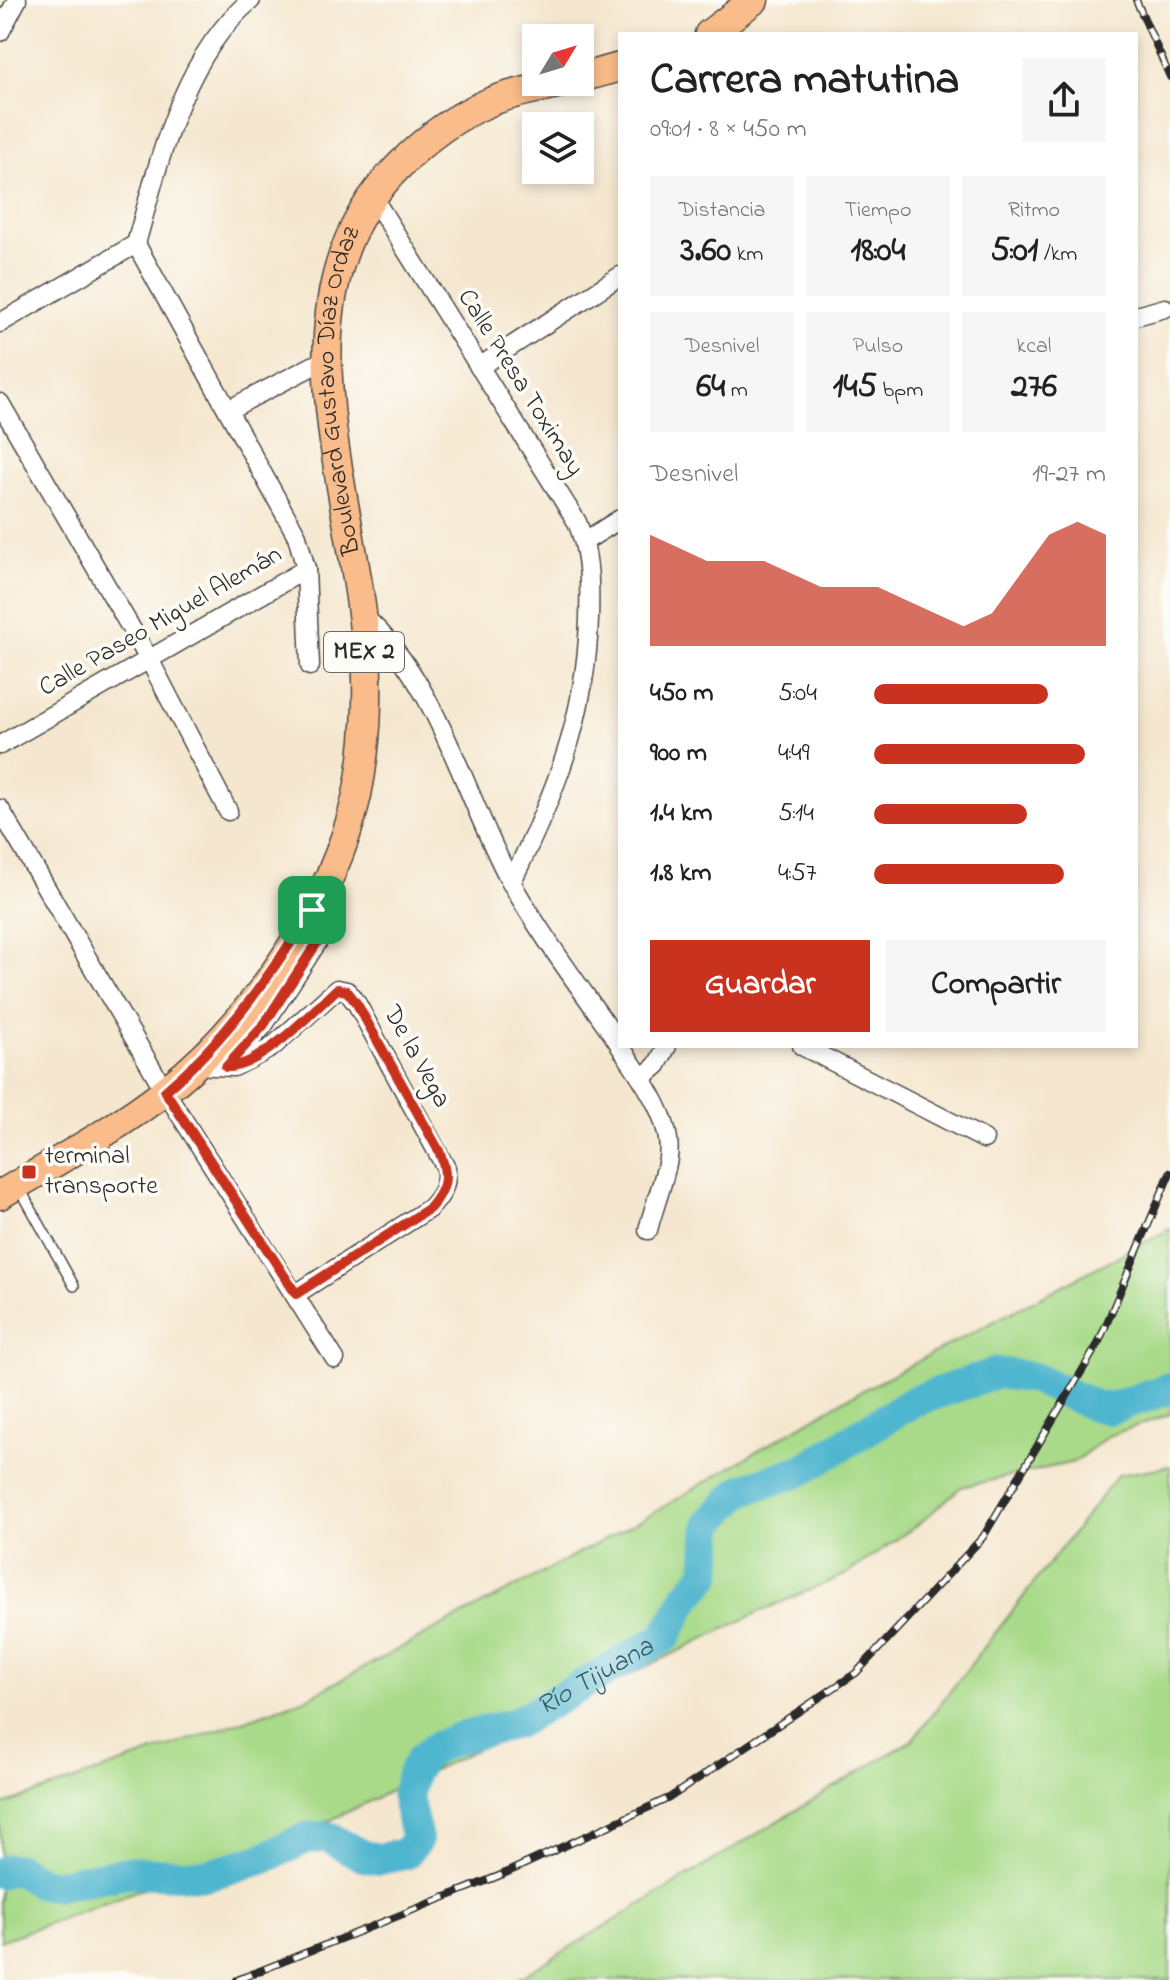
<!DOCTYPE html>
<html lang="es">
<meta charset="utf-8">
<style>
:root{--surface:#fff;--page:#f6f6f6;--text:#222;--muted:#767676;--accent:#c8321e}
body{margin:0;font-family:"Indie Flower",sans-serif;background:var(--page);color:var(--text);height:100vh;display:flex;flex-direction:column;font-size:30px;white-space:nowrap}
*{box-sizing:border-box;margin:0}
p{font-size:26px;color:var(--muted)}
.icon{flex:none;width:44px;height:44px;fill:none;stroke:currentColor;stroke-width:2;stroke-linecap:round;stroke-linejoin:round}
.map{position:relative;flex:1;overflow:hidden}
.panel{position:absolute;left:618px;top:32px;width:520px;height:1016px;display:flex;flex-direction:column;background:var(--surface);border-radius:0px;box-shadow:0 4px 12px #0003}
.panel>*{flex:none}
.needle{width:52px;rotate:52deg}
.controls{position:absolute;left:522px;top:24px;display:grid;gap:16px}
.controls a{display:grid;place-items:center;width:72px;height:72px;border-radius:0px;background:var(--surface);box-shadow:0 4px 12px #0003;font-size:40px}
.pin{position:absolute;display:grid;place-items:center;width:68px;height:68px;color:#fff;margin:-34px;border-radius:16px;box-shadow:0 4px 12px #0006}
.round{display:grid;place-items:center;flex:none;width:84px;height:84px;border-radius:0px;background:var(--page)}
.head{display:flex;align-items:center;justify-content:space-between;height:136px;padding:0 32px}
h1{font-size:44px;font-weight:700;line-height:60px}
.figures{display:grid;grid-template-columns:repeat(3,1fr);gap:12px;height:136px;padding:8px 32px}
.figures div{display:grid;align-content:center;border-radius:0px;background:var(--page);text-align:center}
.figures b{font-size:34px;font-weight:700}
.figures small{font-size:22px;font-weight:400}
.figures p{font-size:22px}
.chart{height:224px;padding:16px 32px}
.chart p{display:flex;justify-content:space-between}
.chart svg{width:100%;height:144px;margin-top:8px;fill:var(--accent);opacity:.7}
.action{display:flex;gap:16px;margin-top:auto;padding:16px 32px}
.action a{flex:1;height:92px;border-radius:0px;background:var(--accent);color:#fff;font-size:32px;font-weight:700;line-height:92px;text-align:center}
.action a+a{background:var(--page);color:var(--text)}
ul{padding:0 32px;list-style:none;font-size:26px}
li{display:grid;grid-template-columns:128px 96px 1fr;align-items:center;height:60px}
li i{height:20px;border-radius:10px;background:var(--accent)}
.map>svg:first-child{display:block}
.green{fill:#a9da89;stroke:#6a825a;stroke-width:2}
.lines{fill:none;stroke-linecap:round;stroke-linejoin:round}
.river{stroke:#50b6cf;stroke-width:32}
.lane-casing{stroke:#494744;stroke-width:12}
.street-casing{stroke:#494744;stroke-width:21}
.primary-casing{stroke:#494744;stroke-width:31}
.lane{stroke:#fff;stroke-width:9}
.street{stroke:#fff;stroke-width:18}
.primary{stroke:#f9bc8a;stroke-width:28}
.rail-casing{stroke:#2b2b2b;stroke-width:8}
.rail{stroke:#fdfcf7;stroke-width:5;stroke-dasharray:15;stroke-linecap:butt}
.route-casing{stroke:#fff;stroke-width:16}
.route{stroke:#c8321e;stroke-width:10}
.poi-dot{fill:#c8321e;stroke:#fdfcf7;stroke-width:3}
.labels{text-anchor:middle;dominant-baseline:central;stroke-width:7;stroke-linejoin:round;paint-order:stroke}
.shield{fill:#fdfcf7;stroke:#6a6a68;stroke-width:2}
.shield-label{font-size:24px;font-weight:bold;fill:#2b2b2b}
.street-label{font-size:26px;fill:#2b2b2b;stroke:#fdfcf7}
.poi-label{font-size:26px;fill:#2b2b2b;stroke:#fdfcf7;text-anchor:start}
.water-label{font-size:28px;font-style:italic;fill:#385c64;stroke:#fdfcf7}
</style>
<div class="map">
<svg width="1170" height="1980" viewBox="0 0 1170 1980">
<rect width="100%" height="100%" fill="#fdfcf7"/>
<filter id="ink" filterUnits="userSpaceOnUse"><feTurbulence type="fractalNoise" baseFrequency=".0125" numOctaves="2"/><feDisplacementMap in="SourceGraphic" scale="16" xChannelSelector="R" yChannelSelector="G"/><feConvolveMatrix kernelMatrix="1 2 1 2 8 2 1 2 1" color-interpolation-filters="sRGB"/></filter>
<filter id="wash" filterUnits="userSpaceOnUse"><feTurbulence type="fractalNoise" baseFrequency=".006" numOctaves="4" result="noise"/><feDisplacementMap in="SourceGraphic" scale="32" xChannelSelector="R" yChannelSelector="G"/><feGaussianBlur stdDeviation="1.8" result="paint"/><feColorMatrix in="noise" values="0 0 0 0 0 0 0 0 0 0 0 0 0 0 0 0 0 1.4 0 .05"/><feComposite in="paint" operator="in"/></filter>
<g filter="url(#wash)">
<rect width="100%" height="100%" fill="#f5e7cf"/>
<g class="green">
<polygon points="1170,1229 1170,1414 1108,1436 1074,1462 961,1487 920,1523 845,1575 763,1610 333,1819 0,1941 0,1806 305,1699 643,1519 840,1402"/>
<polygon points="1170,1466 1170,1980 516,1980 912,1740 1118,1475"/>
</g>
<g class="lines">
<path class="river" id="s1" d="M 0,1873 L 9,1869 L 21,1870 L 40,1883 L 54,1885 L 128,1872 L 206,1875 L 262,1859 L 306,1838 L 328,1837 L 363,1856 L 379,1859 L 405,1854 L 417,1839 L 407,1798 L 412,1774 L 421,1759 L 436,1747 L 456,1739 L 516,1723 L 665,1637 L 688,1595 L 707,1574 L 710,1523 L 740,1491 L 802,1470 L 914,1401 L 997,1373 L 1034,1378 L 1092,1405 L 1109,1409 L 1170,1388"/>
</g>
</g>
<g filter="url(#ink)">
<g class="lines">
<defs>
<polyline id="lane" points="19,1187 74,1286"/>
<g id="street">
<polyline points="0,32 17,0"/>
<path d="M 372,196 L 577,522 C 590,553 590,585 589,619 C 586,719 555,794 511,883"/>
<polyline points="136,244 297,536 306,569 310,666"/>
<polyline points="1136,316 1165,308"/>
<path d="M 0,323 L 136,244 C 159,162 182,57 251,0"/>
<polyline points="479,367 620,276"/>
<polyline points="0,403 149,659 228,811"/>
<polyline points="230,409 326,359"/>
<polyline points="585,541 620,519"/>
<path d="M 363,616 C 439,682 464,796 511,882 C 543,939 584,992 620,1045"/>
<polyline points="0,745 306,569"/>
<polyline points="0,809 165,1091 335,1359"/>
<path d="M 620,1046 C 640,1076 674,1120 668,1158 C 664,1182 654,1206 648,1230"/>
<polyline points="802,1046 984,1139"/>
<path d="M 196,1065 L 234,1067 L 271,1048 L 337,989 L 347,991 L 357,1004 L 446,1168 C 447,1186 442,1195 430,1208 L 296,1294"/>
<polyline points="227,1066 263,1026 331,921 312,910"/>
<polyline points="642,1078 657,1065 667,1046"/>
</g>
<g id="primary">
<polyline points="709,34 754,0"/>
<polyline points="580,78 620,67"/>
<path id="s2" d="M 0,1195 C 55,1162 115,1130 166,1090 C 251,1024 334,901 357,795 C 369,737 370,672 362,613 C 344,467 277,287 399,166 C 425,139 456,116 490,102 C 513,92 540,89 564,82"/>
</g>
</defs>
<use href="#lane" class="lane-casing"/>
<use href="#street" class="street-casing"/>
<use href="#primary" class="primary-casing"/>
<use href="#lane" class="lane"/>
<use href="#street" class="street"/>
<use href="#primary" class="primary"/>
<defs>
<g id="rail">
<polyline points="1136,0 1170,77"/>
<polyline points="237,1980 501,1875 669,1798 856,1673 983,1537 1098,1344 1170,1173"/>
</g>
</defs>
<use href="#rail" class="rail-casing"/>
<use href="#rail" class="rail"/>
</g>
</g>
<g class="lines" filter="url(#ink)">
<defs>
<path id="route" d="M 312,910 L 331,921 L 263,1026 L 226,1067 C 259,1069 313,1011 337,989 L 347,991 L 357,1004 L 439,1151 C 449,1175 447,1189 430,1208 L 296,1294 L 165,1091 C 227,1039 268,978 312,910 Z"/>
</defs>
<use href="#route" class="route-casing"/>
<use href="#route" class="route"/>
</g>
<rect class="poi-dot" x="21" y="1164" width="16" height="16" rx="4"/>
<g class="labels">
<rect class="shield" x="324" y="632" width="80" height="40" rx="6"/>
<g class="shield-label">
<text x="364" y="652">MEX 2</text>
</g>
<g class="street-label">
<text transform="translate(520 383) rotate(58)">Calle Presa Toximay</text>
<text stroke="none"><textPath href="#s2" startOffset="962">Boulevard Gustavo Díaz Ordaz</textPath></text>
<text transform="translate(161 622) rotate(-30)">Calle Paseo Miguel Alemán</text>
<text transform="translate(416 1057) rotate(61)">De la Vega</text>
</g>
<g class="poi-label">
<text x="45" y="1157">terminal<tspan x="45" dy="30">transporte</tspan></text>
</g>
<g class="water-label">
<text stroke="none"><textPath href="#s1" startOffset="722">Río Tijuana</textPath></text>
</g>
</g>
</svg>
<div class="controls">
<a><svg class="needle" viewBox="-14 -14 28 28"><path d="M0-13l5 13h-10z" fill="#e53935"/><path d="M0 13l5-13h-10z" fill="#767676"/></svg></a>
<a><svg class="icon" aria-label="layers" viewBox="0 0 24 24"><path d="M12 4l9 5-9 5-9-5zM3 14l9 5 9-5"/></svg></a>
</div>
<div class="pin" style="left:312px;top:910px;background:#1e9e55"><svg class="icon" aria-label="arrive" viewBox="0 0 24 24"><path d="M6 21V4h12l-3 4 3 4H6"/></svg></div>
<section class="panel">
<div class="head"><div><h1>Carrera matutina</h1><p>09:01 · 8 × 450 m</p></div><a class="round"><svg class="icon" aria-label="share" viewBox="0 0 24 24"><path d="M12 15V3M7 8l5-5 5 5M5 13v7h14v-7"/></svg></a></div>
<div class="figures">
<div><p>Distancia</p><b>3.60<small> km</small></b></div>
<div><p>Tiempo</p><b>18:04</b></div>
<div><p>Ritmo</p><b>5:01<small> /km</small></b></div>
</div>
<div class="figures">
<div><p>Desnivel</p><b>64<small> m</small></b></div>
<div><p>Pulso</p><b>145<small> bpm</small></b></div>
<div><p>kcal</p><b>276</b></div>
</div>
<div class="chart"><p><span>Desnivel</span>19–27 m</p>
<svg viewBox="0 0 160 44" preserveAspectRatio="none"><path d="M0 44V10L10 14L20 18L30 18L40 18L50 22L60 26L70 26L80 26L90 30L100 34L110 38L120 34L130 22L140 10L150 6L160 10V44z"/></svg>
</div>
<ul>
<li><b>450 m</b>5:04<i style="width:75%"></i></li>
<li><b>900 m</b>4:49<i style="width:91%"></i></li>
<li><b>1.4 km</b>5:14<i style="width:66%"></i></li>
<li><b>1.8 km</b>4:57<i style="width:82%"></i></li>
</ul>
<div class="action"><a>Guardar</a><a>Compartir</a></div>
</section>
</div>
